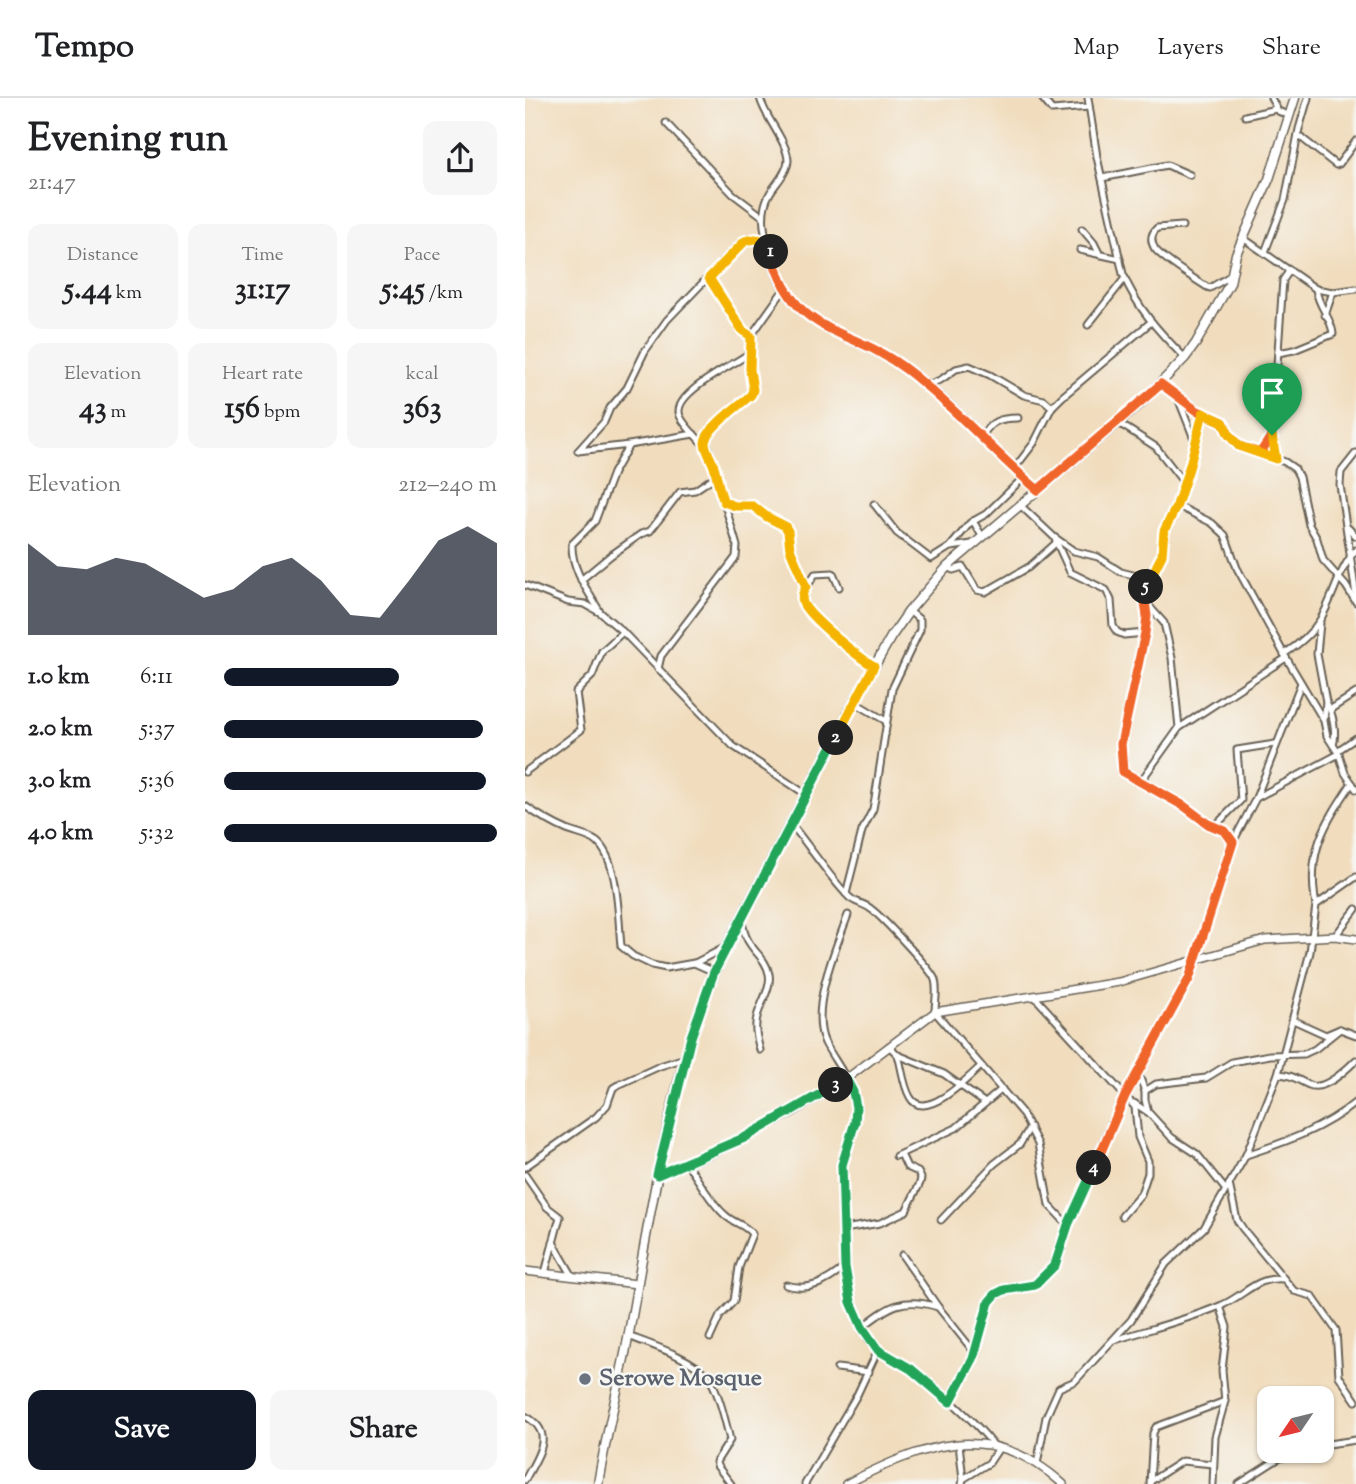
<!DOCTYPE html>
<meta charset="utf-8">
<style>
:root{--surface:#fff;--page:#f6f6f6;--text:#202124;--muted:#757577;--line:#e0e0e0;--accent:#111827}
body{margin:0;font-family:"Sorts Mill Goudy",serif;background:var(--page);color:var(--text);height:100vh;display:flex;flex-direction:column;font-size:26px;white-space:nowrap}
*{box-sizing:border-box;margin:0}
p{font-size:23px;color:var(--muted)}
.icon{flex:none;width:38px;height:38px;fill:none;stroke:currentColor;stroke-width:2;stroke-linecap:round;stroke-linejoin:round}
.map{position:relative;flex:1;overflow:hidden}
.side{display:flex;flex-direction:column;background:var(--surface);width:525px}
.side>*{flex:none}
.needle{width:46px;rotate:235deg}
.buttons{position:absolute;left:732px;top:1288px;display:grid;gap:14px}
.buttons a{display:grid;place-items:center;width:77px;height:77px;border-radius:14px;background:var(--surface);box-shadow:0 2px 5px #0004;font-size:35px}
.pin{position:absolute;display:grid;place-items:center;width:60px;height:60px;color:#fff;margin:-72px -30px;border-radius:50% 50% 50% 0;rotate:-45deg;box-shadow:0 0 7px #0007}
.pin .icon{rotate:45deg}
.km{position:absolute;width:35px;height:35px;margin:-18px;border-radius:50%;background:#222;color:#fff;font-size:19px;line-height:35px;text-align:center}
.round{display:grid;place-items:center;flex:none;width:74px;height:74px;border-radius:14px;background:var(--page)}
.head{display:flex;align-items:center;justify-content:space-between;height:119px;padding:0 28px}
h1{font-size:38px;font-weight:800;line-height:52px}
.metrics{display:grid;grid-template-columns:repeat(3,1fr);gap:10px;height:119px;padding:7px 28px}
.metrics div{display:grid;align-content:center;border-radius:14px;background:var(--page);text-align:center}
.metrics b{font-size:30px;font-weight:800}
.metrics small{font-size:19px;font-weight:400}
.metrics p{font-size:19px}
.chart{height:196px;padding:14px 28px}
.chart p{display:flex;justify-content:space-between}
.chart svg{width:100%;height:126px;margin-top:7px;fill:var(--accent);opacity:.7}
.cta{display:flex;gap:14px;margin-top:auto;padding:14px 28px}
.cta a{flex:1;height:80px;border-radius:14px;background:var(--accent);color:#fff;font-size:28px;font-weight:800;line-height:80px;text-align:center}
.cta a+a{background:var(--page);color:var(--text)}
ul{padding:0 28px;list-style:none;font-size:23px}
li{display:grid;grid-template-columns:112px 84px 1fr;align-items:center;height:52px}
li i{height:18px;border-radius:9px;background:var(--accent)}
header{display:flex;align-items:center;gap:42px;box-sizing:border-box;height:98px;padding:0 35px;background:var(--surface);border-bottom:2px solid var(--line)}
header strong{font-size:33px}
nav{display:flex;gap:38px;margin-inline-start:auto;font-size:24px}
main{display:flex;flex:1;min-height:0}
.map>svg:first-child{display:block}
.lines{fill:none;stroke-linecap:round;stroke-linejoin:round}
.street-casing{stroke:#676055;stroke-width:9}
.secondary-casing{stroke:#676055;stroke-width:10}
.primary-casing{stroke:#676055;stroke-width:11}
.street{stroke:#fff;stroke-width:5}
.secondary{stroke:#fff;stroke-width:7}
.primary{stroke:#fff;stroke-width:8}
.split-1-casing{stroke:#fff;stroke-width:14}
.split-2-casing{stroke:#fff;stroke-width:14}
.split-3-casing{stroke:#fff;stroke-width:14}
.split-4-casing{stroke:#fff;stroke-width:14}
.split-5-casing{stroke:#fff;stroke-width:14}
.split-6-casing{stroke:#fff;stroke-width:14}
.split-1{stroke:#f0652b;stroke-width:9}
.split-2{stroke:#f5b400;stroke-width:9}
.split-3{stroke:#22a559;stroke-width:9}
.split-4{stroke:#22a559;stroke-width:9}
.split-5{stroke:#f0652b;stroke-width:9}
.split-6{stroke:#f5b400;stroke-width:9}
.worship-dot{fill:#6b7280;stroke:#f6f6f2;stroke-width:2.5}
.labels{text-anchor:middle;dominant-baseline:central;stroke-width:5;stroke-linejoin:round;paint-order:stroke}
.worship-label{font-size:24px;font-weight:bold;fill:#5b616d;stroke:#f6f6f2;text-anchor:start}
</style>
<header>
<strong>Tempo</strong>
<nav><a>Map</a><a>Layers</a><a>Share</a></nav>
</header>
<main>
<section class="side">
<div class="head"><div><h1>Evening run</h1><p>21:47</p></div><a class="round"><svg class="icon" aria-label="share" viewBox="0 0 24 24"><path d="M12 15V3M7 8l5-5 5 5M5 13v7h14v-7"/></svg></a></div>
<div class="metrics">
<div><p>Distance</p><b>5.44<small> km</small></b></div>
<div><p>Time</p><b>31:17</b></div>
<div><p>Pace</p><b>5:45<small> /km</small></b></div>
</div>
<div class="metrics">
<div><p>Elevation</p><b>43<small> m</small></b></div>
<div><p>Heart rate</p><b>156<small> bpm</small></b></div>
<div><p>kcal</p><b>363</b></div>
</div>
<div class="chart"><p><span>Elevation</span>212–240 m</p>
<svg viewBox="0 0 160 44" preserveAspectRatio="none"><path d="M0 44V12L10 20L20 21L30 17L40 19L50 25L60 31L70 28L80 20L90 17L100 25L110 37L120 38L130 25L140 11L150 6L160 12V44z"/></svg>
</div>
<ul>
<li><b>1.0 km</b>6:11<i style="width:64%"></i></li>
<li><b>2.0 km</b>5:37<i style="width:95%"></i></li>
<li><b>3.0 km</b>5:36<i style="width:96%"></i></li>
<li><b>4.0 km</b>5:32<i style="width:100%"></i></li>
</ul>
<div class="cta"><a>Save</a><a>Share</a></div>
</section>
<div class="map">
<svg width="831" height="1386" viewBox="0 0 831 1386">
<rect width="100%" height="100%" fill="#f6f6f2"/>
<filter id="ink" filterUnits="userSpaceOnUse"><feTurbulence type="fractalNoise" baseFrequency=".0143" numOctaves="2"/><feDisplacementMap in="SourceGraphic" scale="14" xChannelSelector="R" yChannelSelector="G"/><feConvolveMatrix kernelMatrix="1 2 1 2 8 2 1 2 1" color-interpolation-filters="sRGB"/></filter>
<filter id="wash" filterUnits="userSpaceOnUse"><feTurbulence type="fractalNoise" baseFrequency=".00686" numOctaves="4" result="noise"/><feDisplacementMap in="SourceGraphic" scale="28" xChannelSelector="R" yChannelSelector="G"/><feGaussianBlur stdDeviation="1.57" result="paint"/><feColorMatrix in="noise" values="0 0 0 0 0 0 0 0 0 0 0 0 0 0 0 0 0 1.4 0 .05"/><feComposite in="paint" operator="in"/></filter>
<g filter="url(#wash)">
<rect width="100%" height="100%" fill="#f1ddbe"/>
</g>
<g filter="url(#ink)">
<g class="lines">
<defs>
<g id="street">
<path d="M 235,0 C 240,20 263,44 263,63 C 262,75 251,85 245,95 C 231,118 243,148 250,172 C 268,230 335,240 379,269 C 429,303 467,353 512,392"/>
<polyline points="517,0 527,12 564,9"/>
<path d="M 563,0 L 572,59 L 598,176 C 612,210 634,234 660,260"/>
<polyline points="746,0 753,13 763,17"/>
<polyline points="720,18 751,11"/>
<polyline points="141,25 208,96 237,118"/>
<polyline points="773,37 811,67 814,66 831,43"/>
<polyline points="577,80 642,67 665,77"/>
<path d="M 657,128 L 632,130 C 626,136 625,143 630,151 C 638,161 671,182 682,189 L 685,190 L 705,178"/>
<polyline points="557,131 569,145 575,157"/>
<polyline points="718,140 791,191 808,194 831,191"/>
<polyline points="555,152 595,161"/>
<polyline points="740,154 760,102 774,31 783,0"/>
<polyline points="184,180 218,233 226,238"/>
<polyline points="800,217 808,194"/>
<polyline points="563,227 600,180"/>
<path d="M 753,255 L 769,252 L 808,236 C 807,220 793,209 791,191"/>
<polyline points="401,288 417,281 431,271 444,268 465,277 499,297 519,302 527,309"/>
<polyline points="653,300 670,343"/>
<polyline points="678,315 698,324 704,337 714,348 760,364 770,371 774,379 784,427 792,441 798,462 821,488 831,504"/>
<polyline points="592,324 631,349 659,385"/>
<polyline points="747,337 751,361"/>
<path d="M 457,339 C 465,323 475,320 493,320"/>
<path d="M 180,348 C 172,339 160,329 155,318 C 145,295 212,266 226,254"/>
<polyline points="53,353 79,324 85,310 102,290 120,253 142,222 215,146 224,141 243,143"/>
<polyline points="53,353 104,347 169,336"/>
<polyline points="735,355 747,337 747,302 752,267 758,182 765,172"/>
<polyline points="831,355 816,374 815,387 831,497"/>
<polyline points="489,371 509,345 527,309 537,299 626,224"/>
<polyline points="199,404 210,408 228,408 242,419 259,428 263,433 265,451 281,489"/>
<polyline points="349,406 372,435 406,461 425,449 445,425 461,416 498,380"/>
<polyline points="495,407 529,439 549,453 573,459 596,474 616,479 628,471"/>
<polyline points="651,407 687,425 700,437 712,470 759,556 799,623 802,638 814,656 820,675 831,691"/>
<polyline points="448,423 457,438"/>
<polyline points="823,430 831,438"/>
<polyline points="530,441 545,474 581,492 586,502 588,528 592,534 599,537 620,535"/>
<polyline points="426,449 447,446"/>
<polyline points="422,469 428,472 438,469 452,492 460,494 504,469 532,444"/>
<polyline points="616,479 620,491 622,518 596,646 598,674 659,708 683,726 700,733 708,744"/>
<polyline points="56,482 85,458 116,436 125,433 155,394 170,392 191,378"/>
<polyline points="0,487 43,504 60,506 76,515 98,534 208,648 282,697"/>
<polyline points="621,488 637,457 639,433 651,407 665,367 678,315 636,286"/>
<path d="M 314,489 L 308,475 L 290,476 L 278,495 C 277,500 277,500 279,505 C 286,521 333,559 349,568"/>
<polyline points="623,507 639,525 647,560 654,630"/>
<path d="M 74,512 C 62,492 46,470 47,446 L 70,423 L 88,375 L 104,347"/>
<polyline points="795,525 792,556 801,604 799,622"/>
<path d="M 759,556 C 773,547 786,537 795,522 C 809,499 813,472 831,452"/>
<polyline points="133,571 136,558 211,459 212,448 181,342 191,327 228,294 225,272 226,238 260,190"/>
<polyline points="329,604 361,623"/>
<path d="M 801,604 C 808,615 812,635 808,647"/>
<polyline points="806,611 831,595"/>
<polyline points="812,653 831,640"/>
<polyline points="0,674 56,632 51,594 67,578 77,553 98,534"/>
<polyline points="616,683 654,630 761,560"/>
<polyline points="731,700 814,656"/>
<path d="M 0,708 C 13,717 28,726 42,732 C 52,736 65,738 72,744 C 94,763 93,820 96,848 L 108,858 L 127,867 L 141,870 L 169,865 L 189,874"/>
<path d="M 266,726 C 285,749 302,776 323,798 C 329,805 339,805 346,811 C 355,817 408,873 410,882 C 413,892 410,904 410,914 L 497,1015 L 513,1046 L 524,1107 L 543,1127"/>
<polyline points="690,728 716,702 712,652 750,646"/>
<polyline points="321,796 337,733 348,711 350,700 367,591 395,532 395,522 384,513"/>
<path d="M 791,807 C 781,755 799,727 827,685"/>
<path d="M 323,817 C 311,849 284,912 300,945 C 311,966 330,987 331,1012 C 332,1030 320,1045 318,1062 C 315,1081 318,1102 319,1121 C 321,1163 319,1202 342,1239 C 353,1256 373,1261 389,1273 C 418,1296 448,1320 470,1349"/>
<path d="M 217,822 C 220,853 240,855 244,876 C 247,889 235,906 232,919 C 229,930 232,941 235,952"/>
<polyline points="810,838 831,811"/>
<polyline points="170,865 199,850"/>
<polyline points="509,898 610,1009 613,1039 623,1063 623,1075 616,1096 597,1118"/>
<polyline points="768,922 801,937 815,931 831,937"/>
<polyline points="364,948 373,957 419,976 460,1005"/>
<path d="M 373,957 C 377,970 378,987 385,999 C 399,1025 443,980 456,968"/>
<polyline points="613,975 620,993 631,986 681,980 707,964 745,957 779,956 790,951 815,931"/>
<path d="M 753,976 C 769,977 772,982 784,987 C 799,994 822,971 831,962"/>
<polyline points="620,993 620,1002 623,1014"/>
<polyline points="609,1005 624,1015 646,1039 672,1056 700,1091"/>
<path d="M 721,1057 C 761,1044 798,1031 831,1004"/>
<polyline points="371,1058 431,1030 477,991"/>
<path d="M 162,1066 C 174,1082 185,1104 200,1117 C 208,1125 221,1127 227,1136 L 214,1169 L 209,1203 L 195,1218 L 185,1240"/>
<polyline points="0,1069 71,1019 82,1007 88,990 91,988 135,968 160,960"/>
<polyline points="0,1077 22,1109 35,1119 20,1175"/>
<polyline points="704,1086 712,1122 718,1131 769,1193 787,1198 811,1232 814,1278 831,1303"/>
<polyline points="416,1122 469,1066 495,1046 505,1029"/>
<polyline points="319,1131 355,1125 381,1113 395,1085 396,1080 393,1074 382,1069 376,1056"/>
<polyline points="28,1144 47,1177"/>
<polyline points="377,1157 413,1209 450,1255"/>
<path d="M 261,1187 C 284,1194 302,1184 320,1169"/>
<path d="M 337,1229 C 365,1208 377,1198 413,1209"/>
<path d="M 103,1238 C 127,1247 168,1260 184,1280 C 194,1293 201,1326 205,1342 L 191,1364 L 192,1368 L 206,1386"/>
<path d="M 590,1242 C 625,1231 661,1222 695,1208 C 720,1198 729,1179 758,1181"/>
<polyline points="312,1270 344,1274"/>
<polyline points="425,1304 445,1267 453,1238 466,1201 479,1193 510,1187 523,1174 534,1159 543,1127 583,1033 664,881 708,744 731,700 776,585"/>
<path d="M 0,1318 C 32,1335 12,1358 0,1382"/>
<polyline points="434,1346 438,1381 437,1386"/>
<polyline points="796,1347 831,1342"/>
<polyline points="512,1366 521,1319 534,1290 550,1283 606,1222 641,1166 679,1130 721,1057 753,976 785,854 791,807 831,779"/>
<polyline points="438,1381 464,1365 474,1350"/>
<polyline points="626,1383 657,1363 688,1366"/>
<polyline points="280,1386 332,1297 353,1252"/>
<polyline points="625,1386 628,1335 631,1329 700,1303"/>
<polyline points="688,1386 690,1339 700,1303 697,1272 702,1229 695,1208"/>
<polyline points="714,1386 753,1361 775,1353"/>
</g>
<g id="secondary">
<polyline points="132,1077 192,1053 268,1014 321,981 410,914 594,884 740,842 810,838 831,841"/>
<polyline points="0,1173 112,1186"/>
<path d="M 321,1386 C 398,1347 464,1319 538,1386"/>
</g>
<path id="primary" d="M 73,1386 C 81,1335 95,1285 104,1235 C 127,1108 146,965 201,849 L 329,604 L 366,539 L 384,513 L 422,469 L 615,306 L 660,260 L 671,245 L 705,185 L 711,156 L 744,81 L 770,0"/>
</defs>
<use href="#street" class="street-casing"/>
<use href="#secondary" class="secondary-casing"/>
<use href="#primary" class="primary-casing"/>
<use href="#street" class="street"/>
<use href="#secondary" class="secondary"/>
<use href="#primary" class="primary"/>
</g>
</g>
<g class="lines" filter="url(#ink)">
<defs>
<path id="split-1" d="M 246,154 C 269,241 324,227 382,272 C 429,308 468,354 513,392 L 636,286 L 671,312 L 698,324 L 704,337 L 714,348 L 735,355 L 747,337"/>
<path id="split-2" d="M 246,154 L 243,143 L 230,141 L 220,143 L 184,180 L 218,233 L 226,238 L 225,272 L 228,292 L 226,297 C 215,307 180,331 180,345 C 181,354 188,363 190,372 C 193,383 194,393 199,404 L 210,408 L 228,408 L 242,419 L 260,428 L 263,433 L 265,451 L 281,489 C 278,494 276,498 278,505 C 284,519 334,560 349,568 L 311,640"/>
<polyline id="split-3" points="311,640 189,874 166,939 132,1077 219,1040 311,987"/>
<polyline id="split-4" points="311,987 321,981 328,994 331,1009 330,1024 317,1067 320,1169 326,1204 337,1229 353,1252 386,1271 425,1304 448,1261 464,1204 471,1196 479,1192 510,1187 530,1167 543,1127 569,1070"/>
<polyline id="split-5" points="569,1070 600,998 664,881 708,744 700,733 683,726 659,708 598,674 596,646 620,535 622,518 619,497 621,489"/>
<polyline id="split-6" points="621,489 637,457 639,433 652,407 665,367 678,315 698,324 704,337 714,348 751,361 747,337"/>
</defs>
<use href="#split-1" class="split-1-casing"/>
<use href="#split-2" class="split-2-casing"/>
<use href="#split-3" class="split-3-casing"/>
<use href="#split-4" class="split-4-casing"/>
<use href="#split-5" class="split-5-casing"/>
<use href="#split-6" class="split-6-casing"/>
<use href="#split-1" class="split-1"/>
<use href="#split-2" class="split-2"/>
<use href="#split-3" class="split-3"/>
<use href="#split-4" class="split-4"/>
<use href="#split-5" class="split-5"/>
<use href="#split-6" class="split-6"/>
</g>
<circle class="worship-dot" cx="60" cy="1281" r="7"/>
<g class="labels">
<g class="worship-label">
<text x="74" y="1281">Serowe Mosque</text>
</g>
</g>
</svg>
<div class="buttons">
<a><svg class="needle" viewBox="-14 -14 28 28"><path d="M0-13l5 13h-10z" fill="#e53935"/><path d="M0 13l5-13h-10z" fill="#757577"/></svg></a>
</div>
<div class="pin" style="left:747px;top:337px;background:#1e9e55"><svg class="icon" aria-label="arrive" viewBox="0 0 24 24"><path d="M6 21V4h12l-3 4 3 4H6"/></svg></div>
<b class="km" style="left:246px;top:154px">1</b>
<b class="km" style="left:311px;top:640px">2</b>
<b class="km" style="left:311px;top:987px">3</b>
<b class="km" style="left:569px;top:1070px">4</b>
<b class="km" style="left:621px;top:489px">5</b>
</div>
</main>
